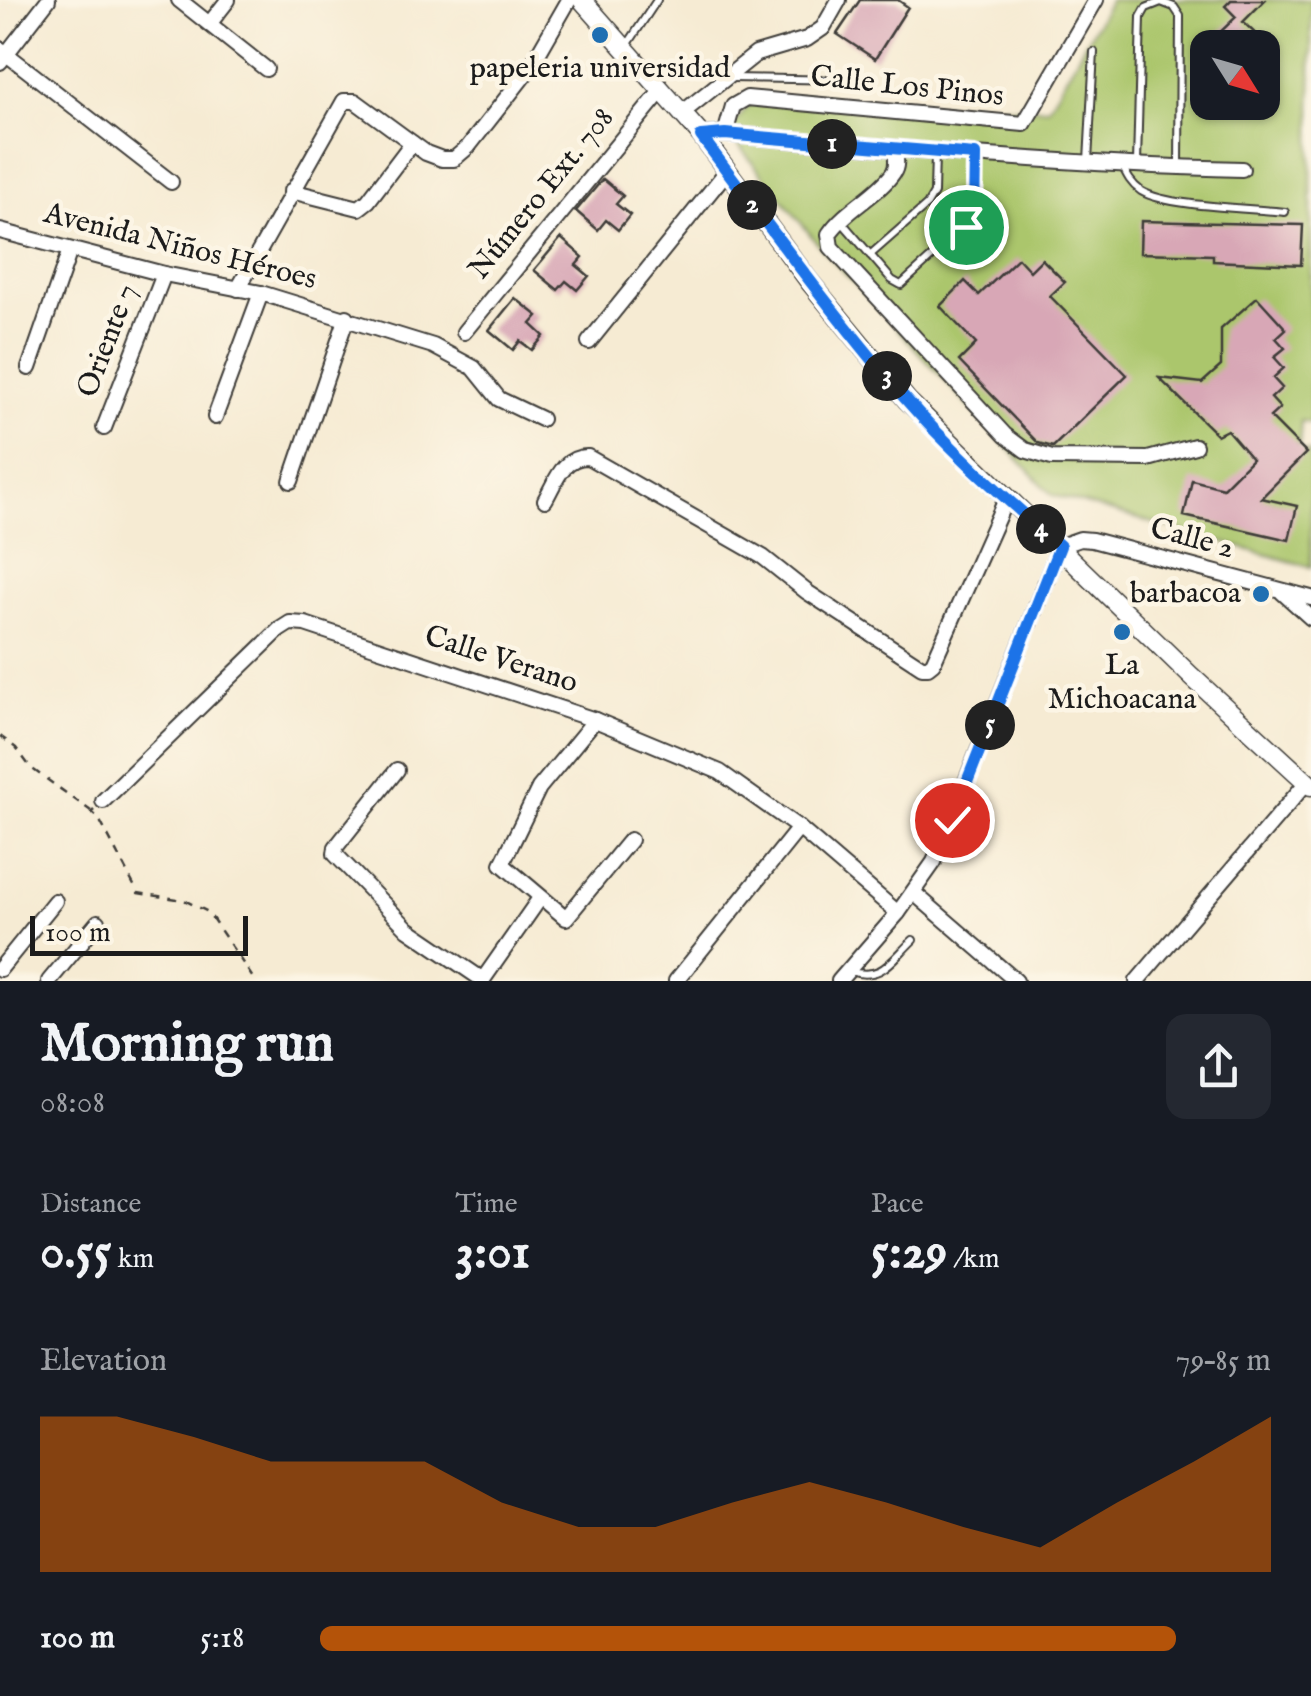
<!DOCTYPE html>
<meta charset="utf-8">
<style>
:root{--surface:#171b24;--page:#242831;--text:#f1f3f6;--muted:#9ea1a6;--accent:#b45309}
body{margin:0;font-family:"IM FELL English",serif;background:var(--page);color:var(--text);height:100vh;display:flex;flex-direction:column;font-size:38px;white-space:nowrap}
*{box-sizing:border-box;margin:0}
p{font-size:32px;color:var(--muted)}
.icon{flex:none;width:55px;height:55px;fill:none;stroke:currentColor;stroke-width:2;stroke-linecap:round;stroke-linejoin:round}
.map{position:relative;height:981px;overflow:hidden}
.details{display:flex;flex-direction:column;background:var(--surface);flex:1}
.details>*{flex:none}
.needle{width:65px;rotate:127deg}
.controls{position:absolute;left:1190px;top:30px;display:grid;gap:20px}
.controls a{display:grid;place-items:center;width:90px;height:90px;border-radius:20px;background:var(--surface);box-shadow:0 2px 8px #0004;font-size:50px}
.scale{position:absolute;left:30px;bottom:25px;width:218px;box-sizing:border-box;padding-left:10px;border:5px solid #1c1c1c;border-top:0;font-size:28px;line-height:35px;white-space:nowrap;color:#1c1c1c;-webkit-text-stroke:8px #fcf5e5;paint-order:stroke}
.pin{position:absolute;display:grid;place-items:center;width:85px;height:85px;color:#fff;margin:-42px;border:5px solid #fff;border-radius:50%;box-shadow:0 2px 10px #0007}
.km{position:absolute;width:50px;height:50px;margin:-25px;border-radius:50%;background:#222;color:#fff;font-size:28px;line-height:50px;text-align:center}
.round{display:grid;place-items:center;flex:none;width:105px;height:105px;border-radius:20px;background:var(--page)}
.head{display:flex;align-items:center;justify-content:space-between;height:170px;padding:0 40px}
h1{font-size:55px;font-weight:700;line-height:75px}
.metrics{display:grid;grid-template-columns:repeat(3,1fr);gap:15px;height:170px;padding:10px 40px}
.metrics div{display:grid;align-content:center}
.metrics b{font-size:50px;font-weight:700}
.metrics small{font-size:28px;font-weight:400}
.metrics p{font-size:28px}
.chart{height:280px;padding:20px 40px}
.chart p{display:flex;justify-content:space-between}
.chart svg{width:100%;height:180px;margin-top:10px;fill:var(--accent);opacity:.7}
ul{padding:0 40px;list-style:none;font-size:32px}
li{display:grid;grid-template-columns:160px 120px 1fr;align-items:center;height:75px}
li i{height:25px;border-radius:12px;background:var(--accent)}
.map>svg:first-child{display:block}
.green{fill:#abc66c;stroke:#647144;stroke-width:2.5;fill-rule:evenodd}
.building{fill:#d8a7b6}
.lines{fill:none;stroke-linecap:round;stroke-linejoin:round}
.service-casing{stroke:#3d3b37;stroke-width:10}
.minor-casing{stroke:#3d3b37;stroke-width:18}
.tertiary-casing{stroke:#3d3b37;stroke-width:21}
.path{stroke:#3d3b37;stroke-width:2.5;stroke-dasharray:8 8;stroke-linecap:butt}
.service{stroke:#fff;stroke-width:6}
.minor{stroke:#fff;stroke-width:14}
.tertiary{stroke:#fff;stroke-width:18}
.route-casing{stroke:#fff;stroke-width:20}
.route{stroke:#1a73e8;stroke-width:12}
.poi-dot{fill:#1f6fb2;stroke:#fcf5e5;stroke-width:4}
.labels{text-anchor:middle;dominant-baseline:central;stroke-width:9;stroke-linejoin:round;paint-order:stroke}
.poi-label{font-size:30px;fill:#1c1c1c;stroke:#fcf5e5}
.street-label{font-size:30px;fill:#1c1c1c;stroke:#fcf5e5}
</style>
<div class="map">
<svg width="1311" height="981" viewBox="0 0 1311 981">
<rect width="100%" height="100%" fill="#fcf5e5"/>
<filter id="ink" filterUnits="userSpaceOnUse"><feTurbulence type="fractalNoise" baseFrequency=".01" numOctaves="2"/><feDisplacementMap in="SourceGraphic" scale="20" xChannelSelector="R" yChannelSelector="G"/><feConvolveMatrix kernelMatrix="1 2 1 2 8 2 1 2 1" color-interpolation-filters="sRGB"/></filter>
<filter id="wash" filterUnits="userSpaceOnUse"><feTurbulence type="fractalNoise" baseFrequency=".0048" numOctaves="4" result="noise"/><feDisplacementMap in="SourceGraphic" scale="40" xChannelSelector="R" yChannelSelector="G"/><feGaussianBlur stdDeviation="2.25" result="paint"/><feColorMatrix in="noise" values="0 0 0 0 0 0 0 0 0 0 0 0 0 0 0 0 0 1.4 0 .05"/><feComposite in="paint" operator="in"/></filter>
<g filter="url(#wash)">
<rect width="100%" height="100%" fill="#f6ebd3"/>
<path class="green" d="M 1110,0 L 1311,0 L 1311,423 L 1301,421 L 1299,450 L 1311,452 L 1311,567 L 1052,495 L 818,244 L 728,132 L 753,100 L 1048,108 ZM 1208,48 L 1262,48 L 1262,102 L 1208,102 Z"/>
<g id="blocks">
<g class="building">
<polygon points="860,0 898,0 908,7 875,59 837,34"/>
<polygon points="1231,0 1265,0 1243,22 1258,36 1247,48 1222,48 1213,39 1236,17 1225,6"/>
<polygon points="603,179 623,196 616,204 630,215 618,230 606,220 598,230 576,211"/>
<polygon points="1141,221 1303,225 1301,265 1213,261 1213,255 1140,253"/>
<polygon points="561,238 583,257 576,265 589,276 577,290 566,281 558,290 534,270"/>
<polygon points="1018,258 1030,271 1042,259 1065,282 1050,296 1127,375 1053,447 1038,443 959,361 976,344 940,306 965,281 979,295"/>
<polygon points="1257,297 1286,329 1276,338 1285,348 1274,357 1284,368 1273,378 1282,388 1271,398 1280,408 1270,417 1306,453 1261,498 1297,506 1289,540 1184,516 1192,480 1223,488 1252,459 1227,430 1217,435 1159,378 1202,383 1221,366 1221,329"/>
<polygon points="515,298 538,316 531,324 544,336 532,350 520,341 513,350 489,330"/>
</g>
</g>
</g>
<g filter="url(#ink)">
<use href="#blocks" fill-opacity="0" stroke="#3d3b37" stroke-width="2.5"/>
<g class="lines">
<defs>
<g id="service">
<polyline points="626,47 657,0"/>
<polyline points="731,78 844,80"/>
<polyline points="1088,161 1094,52"/>
<polyline points="1137,163 1141,17 1146,8 1161,2 1174,7 1180,16 1179,166"/>
<path d="M 1122,165 C 1127,176 1131,184 1141,191 C 1167,207 1251,208 1285,212"/>
<polyline points="841,221 892,280 901,285 965,227 974,213 975,157"/>
<polyline points="870,255 927,205 934,193 935,154"/>
<path d="M 849,971 C 882,981 890,962 913,940"/>
</g>
<g id="minor">
<polyline points="179,0 266,69"/>
<polyline points="210,23 228,0"/>
<polyline points="0,49 171,182"/>
<polyline points="0,62 48,0"/>
<polyline points="682,113 756,54 807,39 823,28 839,0"/>
<polyline points="725,134 733,106 747,98 1024,124 1096,0"/>
<path d="M 701,135 L 725,134 C 897,149 1069,165 1242,169"/>
<path d="M 895,150 C 896,158 898,166 893,173 C 878,195 846,209 829,234 L 831,247 L 1005,435 L 1025,450 L 1052,458 L 1148,459 L 1195,446"/>
<polyline points="291,191 359,208 368,201 412,143"/>
<polyline points="0,231 164,274 261,293 433,346 474,368 499,399 541,419"/>
<polyline points="238,289 344,101 355,101 426,153 442,159 454,159 468,147 530,68 569,0"/>
<polyline points="464,332 662,90"/>
<polyline points="589,342 727,171"/>
<polyline points="29,368 70,250"/>
<polyline points="215,417 261,293"/>
<polyline points="104,428 164,274"/>
<polyline points="291,481 347,317"/>
<path d="M 545,500 C 556,481 563,456 588,457 L 763,557 L 807,592 L 922,667 L 928,667 L 933,663 L 1006,499"/>
<polyline points="1282,592 1311,618"/>
<polyline points="595,720 539,788 502,864 566,918 630,840"/>
<polyline points="397,770 336,847 335,854 408,929 483,980"/>
<polyline points="103,801 279,630 290,623 305,624 595,720 720,772 799,828 898,913"/>
<polyline points="914,893 1016,981"/>
<polyline points="0,969 55,901"/>
<polyline points="49,981 98,922"/>
<polyline points="482,981 540,898"/>
<polyline points="676,981 799,828"/>
<polyline points="839,981 898,913 934,862 1060,546 1080,539 1092,540 1311,598"/>
<polyline points="1137,981 1307,782"/>
</g>
<polyline id="tertiary" points="582,0 701,135 809,281 907,400 1191,676 1311,786"/>
</defs>
<use href="#service" class="service-casing"/>
<use href="#minor" class="minor-casing"/>
<use href="#tertiary" class="tertiary-casing"/>
<g class="path">
<polyline points="0,736 16,748 31,768 91,811"/>
<polyline points="94,810 92,812 99,819 138,893 184,900 208,912 255,981"/>
</g>
<use href="#service" class="service"/>
<use href="#minor" class="minor"/>
<use href="#tertiary" class="tertiary"/>
</g>
</g>
<g class="lines" filter="url(#ink)">
<defs>
<path id="route" d="M 952,820 L 1060,546 C 1007,499 951,451 904,397 C 832,313 767,224 701,136 L 725,134 L 975,155 L 974,213 L 966,227"/>
</defs>
<use href="#route" class="route-casing"/>
<use href="#route" class="route"/>
</g>
<g class="poi-dot">
<circle cx="600" cy="35" r="10"/>
<circle cx="1261" cy="594" r="10"/>
<circle cx="1122" cy="632" r="10"/>
</g>
<g class="labels">
<g class="poi-label">
<text x="600" y="69">papeleria universidad</text>
<text x="1241" y="594" text-anchor="end">barbacoa</text>
<text x="1122" y="666">La<tspan x="1122" dy="34">Michoacana</tspan></text>
</g>
<g class="street-label">
<text transform="translate(907 87) rotate(6)">Calle Los Pinos</text>
<text transform="translate(542 194) rotate(-51)">Número Ext. 708</text>
<text transform="translate(180 247) rotate(14)">Avenida Niños Héroes</text>
<text transform="translate(108 341) rotate(-69)">Oriente 7</text>
<text transform="translate(1192 539) rotate(15)">Calle 2</text>
<text transform="translate(501 660) rotate(18)">Calle Verano</text>
</g>
</g>
</svg>
<div class="controls">
<a><svg class="needle" viewBox="-14 -14 28 28"><path d="M0-13l5 13h-10z" fill="#e53935"/><path d="M0 13l5-13h-10z" fill="#9ea1a6"/></svg></a>
</div>
<div class="scale">100 m</div>
<div class="pin" style="left:966px;top:227px;background:#1e9e55"><svg class="icon" aria-label="arrive" viewBox="0 0 24 24"><path d="M6 21V4h12l-3 4 3 4H6"/></svg></div>
<div class="pin" style="left:952px;top:820px;background:#d93025"><svg class="icon" aria-label="check" viewBox="0 0 24 24"><path d="M5 12l5 5 9-10"/></svg></div>
<b class="km" style="left:832px;top:144px">1</b>
<b class="km" style="left:752px;top:205px">2</b>
<b class="km" style="left:887px;top:376px">3</b>
<b class="km" style="left:1041px;top:529px">4</b>
<b class="km" style="left:990px;top:725px">5</b>
</div>
<section class="details">
<div class="head"><div><h1>Morning run</h1><p>08:08</p></div><a class="round"><svg class="icon" aria-label="share" viewBox="0 0 24 24"><path d="M12 15V3M7 8l5-5 5 5M5 13v7h14v-7"/></svg></a></div>
<div class="metrics">
<div><p>Distance</p><b>0.55<small> km</small></b></div>
<div><p>Time</p><b>3:01</b></div>
<div><p>Pace</p><b>5:29<small> /km</small></b></div>
</div>
<div class="chart"><p><span>Elevation</span>79–85 m</p>
<svg viewBox="0 0 160 44" preserveAspectRatio="none"><path d="M0 44V6L10 6L20 11L30 17L40 17L50 17L60 27L70 33L80 33L90 27L100 22L110 27L120 33L130 38L140 27L150 17L160 6V44z"/></svg>
</div>
<ul>
<li><b>100 m</b>5:18<i style="width:90%"></i></li>
</ul>
</section>
